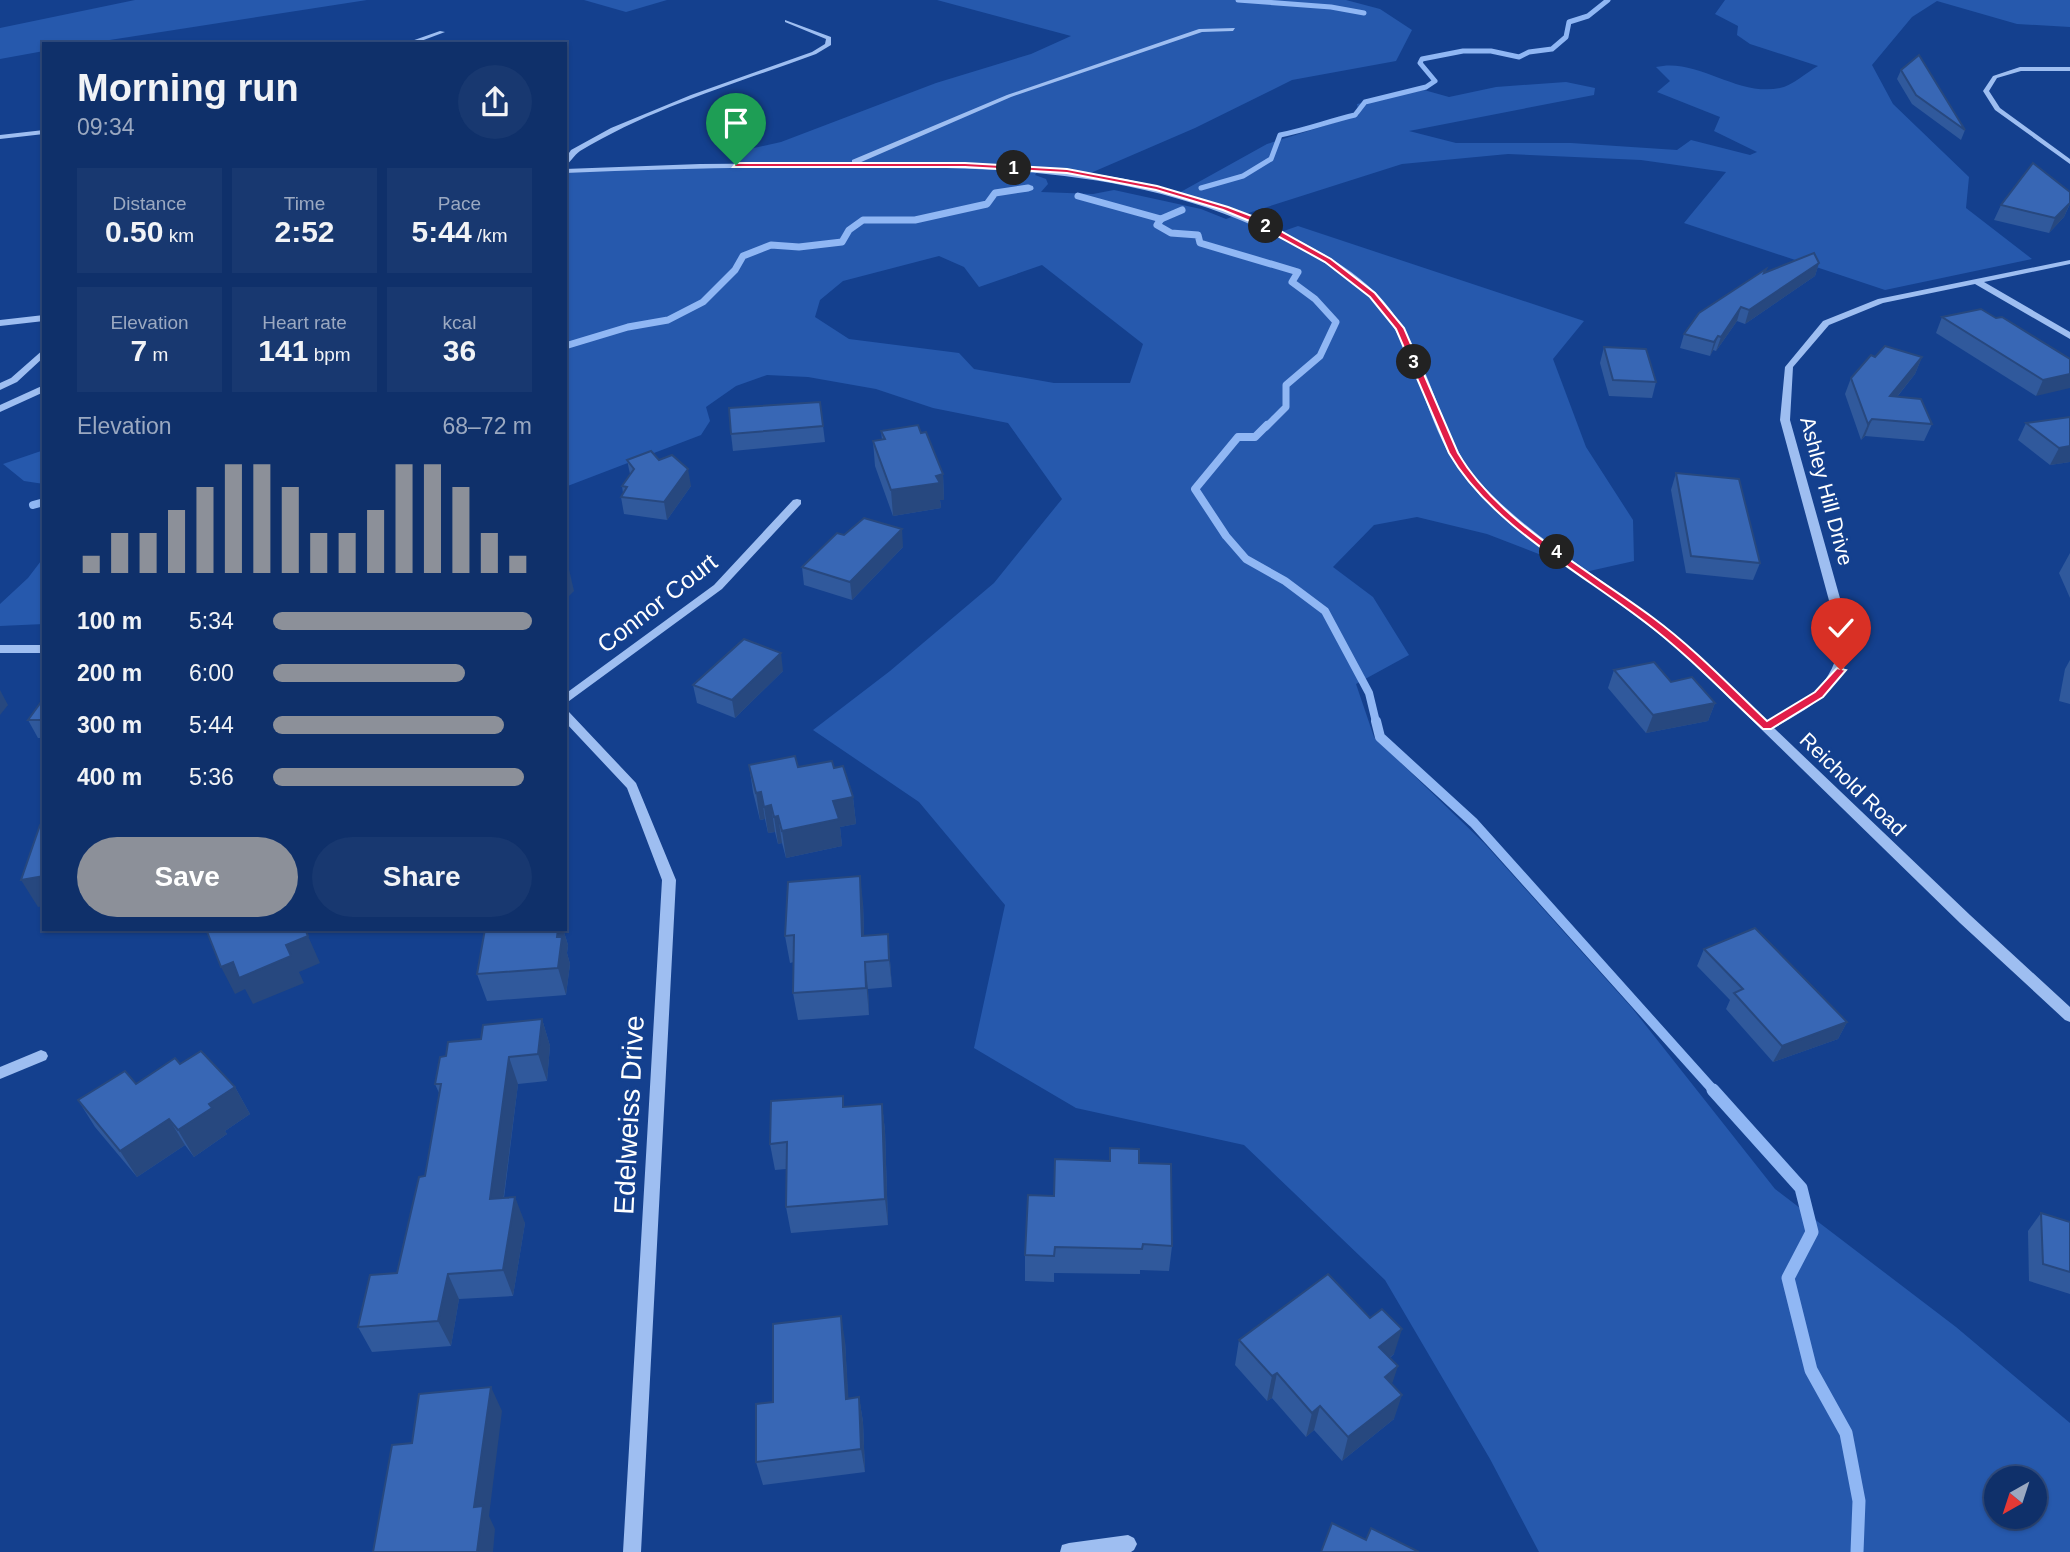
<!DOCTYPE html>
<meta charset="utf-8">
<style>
:root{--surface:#0f306a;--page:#183870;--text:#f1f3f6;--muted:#9ba9c1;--line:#2f4b7e;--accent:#8c9099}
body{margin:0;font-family:Arial,sans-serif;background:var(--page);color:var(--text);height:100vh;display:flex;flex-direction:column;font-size:26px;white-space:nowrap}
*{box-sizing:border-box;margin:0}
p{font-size:23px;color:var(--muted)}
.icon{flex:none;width:38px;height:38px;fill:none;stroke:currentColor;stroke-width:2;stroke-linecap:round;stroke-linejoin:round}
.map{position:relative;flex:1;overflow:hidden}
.details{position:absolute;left:42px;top:42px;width:525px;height:889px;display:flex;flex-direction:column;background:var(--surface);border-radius:0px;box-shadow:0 2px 5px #0004,0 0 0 2px var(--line)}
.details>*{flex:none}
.needle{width:46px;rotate:219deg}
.buttons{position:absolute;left:1984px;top:1466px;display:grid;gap:14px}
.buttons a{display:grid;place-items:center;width:63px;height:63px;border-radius:50%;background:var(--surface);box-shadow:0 2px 5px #0004,0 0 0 2px var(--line);font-size:35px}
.pin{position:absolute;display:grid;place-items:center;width:60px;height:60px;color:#fff;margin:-72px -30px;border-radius:50% 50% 50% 0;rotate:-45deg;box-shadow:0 0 7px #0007}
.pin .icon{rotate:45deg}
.km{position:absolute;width:35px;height:35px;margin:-18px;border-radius:50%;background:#222;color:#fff;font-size:19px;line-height:35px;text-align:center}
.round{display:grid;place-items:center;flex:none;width:74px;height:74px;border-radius:37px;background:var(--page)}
.headline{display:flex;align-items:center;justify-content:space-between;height:119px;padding:0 35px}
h1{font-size:38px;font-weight:800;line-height:52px}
.stats{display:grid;grid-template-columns:repeat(3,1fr);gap:10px;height:119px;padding:7px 35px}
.stats div{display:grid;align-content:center;border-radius:0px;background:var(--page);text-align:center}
.stats b{font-size:30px;font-weight:800}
.stats small{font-size:19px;font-weight:400}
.stats p{font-size:19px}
.chart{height:196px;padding:14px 35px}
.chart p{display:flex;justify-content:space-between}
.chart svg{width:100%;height:126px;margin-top:7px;stroke:var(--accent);stroke-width:6}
.cta{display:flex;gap:14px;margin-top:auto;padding:14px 35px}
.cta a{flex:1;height:80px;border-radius:42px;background:var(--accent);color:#fff;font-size:28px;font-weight:800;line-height:80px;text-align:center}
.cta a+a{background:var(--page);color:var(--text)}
ul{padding:0 35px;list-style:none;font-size:23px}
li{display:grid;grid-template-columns:112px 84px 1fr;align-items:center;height:52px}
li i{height:18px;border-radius:9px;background:var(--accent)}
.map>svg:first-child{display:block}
.green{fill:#2659ad;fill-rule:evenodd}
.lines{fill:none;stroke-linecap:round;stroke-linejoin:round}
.stream-far4{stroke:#90b7f4;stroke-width:5}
.stream-far3{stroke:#90b7f4;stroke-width:7}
.stream-far2{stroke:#90b7f4;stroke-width:8}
.stream-far1{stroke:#90b7f4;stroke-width:10}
.stream{stroke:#90b7f4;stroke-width:13}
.minor{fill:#9ebef1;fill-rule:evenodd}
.wall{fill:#30599c}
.shaded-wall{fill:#27487f}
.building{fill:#3867b5;stroke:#27487f;stroke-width:2}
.route{fill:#e11d48;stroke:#fff;stroke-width:2}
.labels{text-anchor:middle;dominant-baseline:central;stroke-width:6;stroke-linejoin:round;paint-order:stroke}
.far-street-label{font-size:21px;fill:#fff;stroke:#14408e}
.street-label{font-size:24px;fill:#fff;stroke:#14408e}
.near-street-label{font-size:28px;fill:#fff;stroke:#14408e}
</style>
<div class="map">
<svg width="2070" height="1552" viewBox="0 0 2070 1552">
<rect width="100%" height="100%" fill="#14408e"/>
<g class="green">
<polygon points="135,0 367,0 84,44 44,44 44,51 0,59 0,28"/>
<polygon points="584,0 667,0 626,12"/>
<path d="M 937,0 L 1346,0 L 1380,9 L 1412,30 L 1396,61 L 1292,80 L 1195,128 L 1086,175 L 1039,170 L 1035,175 L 1046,179 L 1048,184 L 1041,192 L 1093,194 L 1114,190 L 1201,209 L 1226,219 L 1240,214 L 1177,194 L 1267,144 L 1359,115 L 1357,104 L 1424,90 L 1449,97 L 1496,87 L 1566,82 L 1595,88 L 1594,95 L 1409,131 L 1456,143 L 1571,143 L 1677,150 L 1691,140 L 1750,155 L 1757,152 L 1714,131 L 1720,117 L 1657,92 L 1670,81 L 1656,67 C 1697,57 1737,97 1780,88 C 1792,86 1807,72 1818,66 L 1750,44 L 1737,35 L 1738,26 L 1715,14 L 1725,0 L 2070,0 L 2070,27 L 2017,24 L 1937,1 L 1912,17 L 1872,65 L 1893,104 L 1969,177 L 1966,208 L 2032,259 L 1885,290 L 1684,223 L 1726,172 L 1641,160 L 1508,154 L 1402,164 L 1242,215 L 1278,233 L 1298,226 L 1584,321 L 1553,359 L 1586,447 L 1633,520 L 1634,561 L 1585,572 L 1487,534 L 1417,517 L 1374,525 L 1333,567 L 1373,597 L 1409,655 L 1356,684 L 1374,737 L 1484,843 L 1632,1008 L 1775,1189 L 1956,1327 L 2070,1423 L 2070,1552 L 1539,1552 L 1490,1459 L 1385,1280 L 1244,1145 L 1076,1108 L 974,1048 L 1005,905 L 919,802 L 813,730 L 890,671 L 994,583 L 1062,499 L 1008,423 L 933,408 L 876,389 L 808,377 L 767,375 L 736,386 L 706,407 L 710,421 L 701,435 L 565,487 L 565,171 L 735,165 L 740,151 L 781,142 L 936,83 L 1031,54 L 1071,36 ZM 939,256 L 964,267 L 979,287 L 1042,265 L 1143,344 L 1130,383 L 1054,383 L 974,369 L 959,353 L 849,339 L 815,317 L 820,300 L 843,281 ZM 1997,1479 L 2035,1479 L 2035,1517 L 1997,1517 Z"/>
<polygon points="44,450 44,484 24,481 3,464"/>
<polygon points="44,557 44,624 0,626 0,604 28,578"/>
</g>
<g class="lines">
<g class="stream-far4">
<polyline points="1238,0 1331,7 1364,13"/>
<path d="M 1201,188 L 1243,176 L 1271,159 L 1280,135 C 1306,130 1329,121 1355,115 L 1365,102 L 1426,87 L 1435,81 L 1420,63 L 1422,59 L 1463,51 L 1491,51 L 1519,57 L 1529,52 L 1552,49 L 1566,37 L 1569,22 L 1588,16 L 1608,0"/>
<polyline points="1015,190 1031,188"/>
</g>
<g class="stream-far3">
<polyline points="1078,196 1161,219"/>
<polyline points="1182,210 1161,219 1157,225 1171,233 1198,235 1200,243 1298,272 1292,282 1315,299 1336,322 1320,356 1286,385 1286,407 1266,427"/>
<polyline points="565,346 628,327 668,320 703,302 735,270 743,256 771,245 799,247 842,242 849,230 863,220 915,220 987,204 995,193 1028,188"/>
</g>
<g class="stream-far2">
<polyline points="1267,425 1255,437 1238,437 1195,489 1226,536 1246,559 1285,581 1325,611 1369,693 1376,722"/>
<polyline points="33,505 44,502"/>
</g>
<polyline class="stream-far1" points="1376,721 1380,737 1474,823 1715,1092"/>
<polyline class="stream" points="1713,1090 1801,1188 1812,1232 1788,1278 1811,1370 1846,1433 1859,1501 1857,1552"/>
<g class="minor">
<path d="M 785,20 L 831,37 L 831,45 L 816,54 C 737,83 653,107 580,151 C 574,155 571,162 565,166 L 565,159 L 571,150 L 611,128 L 691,95 L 812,52 L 825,44 L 826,39 L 785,22 Z"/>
<path d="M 1235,28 L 1233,31 L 1202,32 L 1011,97 L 859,163 C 968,163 1083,162 1188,195 C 1221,206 1252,219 1283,233 C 1321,251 1364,275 1390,309 C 1410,336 1424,368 1436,400 C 1448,430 1459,461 1482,485 C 1532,537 1596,575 1653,618 C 1694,649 1730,686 1767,722 C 1806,700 1832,689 1840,641 L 1780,420 L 1785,367 L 1823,321 L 1878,299 L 2070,260 L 2070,264 L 1984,282 L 2070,332 L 2070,339 L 1975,284 L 1883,303 L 1829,325 L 1793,367 L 1790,420 L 1852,641 C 1844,690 1814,705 1774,728 L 1970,915 L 2070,1007 L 2070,1022 L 2065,1020 L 1960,923 L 1683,653 C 1642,620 1599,589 1556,557 C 1527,535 1494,514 1471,485 C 1463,475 1454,463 1448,452 C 1420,400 1412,336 1367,294 C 1339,269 1305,250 1272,234 C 1132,168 994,167 844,167 C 751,167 658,169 565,173 L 565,169 L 700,164 L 852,163 L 852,160 L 1007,95 L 1199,29 Z"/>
<polygon points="440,31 445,32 413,44 403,44"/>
<polygon points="2020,67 2070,67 2070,71 2021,71 1997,78 1989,91 2000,108 2070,159 2070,164 1995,110 1983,91 1993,76"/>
<polygon points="44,130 44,134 0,139 0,135"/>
<polygon points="44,315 44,321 0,326 0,320"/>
<polygon points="44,349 44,357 17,382 0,390 0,383 11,378"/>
<polygon points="44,385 44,392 0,412 0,405"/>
<polygon points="797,499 801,500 801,504 722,589 565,704 565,694 714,585 793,500"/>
<rect x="0" y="645" width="44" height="8"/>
<polygon points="565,711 569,712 636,783 676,880 641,1552 623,1552 662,880 627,788 565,722"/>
<polygon points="41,1050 46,1052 48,1056 46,1060 0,1079 0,1067"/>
<polygon points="1128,1535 1134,1538 1137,1544 1134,1550 1131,1552 1060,1552 1062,1545 1069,1543"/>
</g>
</g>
<g class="wall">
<polygon points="1901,70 1965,130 1961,140 1912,104 1897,79"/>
<polygon points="2070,192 2070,204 2064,217 2049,233 1994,220 2001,205"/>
<polygon points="1819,263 1815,276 1745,324 1737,321 1716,351 1713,350 1710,356 1680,348 1684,334 1764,273"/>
<polygon points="1942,317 2070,359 2036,396 1936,333"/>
<polygon points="1604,347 1656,382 1652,398 1609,396 1600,363"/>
<polygon points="1875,357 1922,357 1915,374 1897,397 1932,424 1924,441 1865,436 1861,440 1845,394 1851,378"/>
<polygon points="820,402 825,442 733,451 731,434"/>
<polygon points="2070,417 2070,462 2050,465 2018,440 2026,423"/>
<polygon points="881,431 943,474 944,500 940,500 941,508 893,516 875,466 873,441 882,440"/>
<polygon points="627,460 659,460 691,486 667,520 624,514 621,497 623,493 622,486 630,474"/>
<polygon points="1676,473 1760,563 1753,580 1686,573 1671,490"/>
<polygon points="903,547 852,600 804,585 802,567"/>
<polygon points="2070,553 2070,598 2059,573"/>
<polygon points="2070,660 2070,704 2059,701 2065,669"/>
<polygon points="1614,670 1671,682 1715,703 1708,721 1646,733 1608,688"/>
<polygon points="783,671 735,718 697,703 693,685"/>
<polygon points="44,698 44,738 38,738 28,720"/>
<polygon points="749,765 834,768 853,797 856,824 840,827 842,846 786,858 782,843 778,844 775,832 768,833 765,819 760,820 753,792"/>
<polygon points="863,903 864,936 888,934 892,987 868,989 869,1015 798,1020 793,993 794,962 790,963 785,936"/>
<polygon points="485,929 563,929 568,945 567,953 570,964 566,995 487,1001 477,974"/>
<polygon points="1704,949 1847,1022 1838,1039 1773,1062 1726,1009 1730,1000 1697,966"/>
<polygon points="542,1019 550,1046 547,1081 518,1084 504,1198 525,1223 513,1296 459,1299 451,1346 372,1352 358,1327 397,1273 425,1176 439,1093 435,1084 446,1056 481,1039"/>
<polygon points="180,1064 235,1087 250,1114 225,1131 227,1134 194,1157 185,1145 137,1177 95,1127 78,1100 136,1084"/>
<polygon points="882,1104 885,1131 888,1225 791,1233 786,1207 786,1169 775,1170 770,1144 845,1107"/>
<polygon points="1139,1163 1172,1246 1169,1271 1140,1270 1140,1274 1054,1273 1054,1282 1025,1281 1025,1255 1054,1196"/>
<polygon points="2041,1213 2070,1222 2070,1294 2029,1281 2028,1231"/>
<polygon points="1239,1340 1394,1354 1390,1358 1394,1419 1342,1461 1314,1430 1306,1437 1272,1398 1267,1401 1235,1365"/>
<polygon points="845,1341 848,1399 859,1397 863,1422 865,1472 763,1485 756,1462"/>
</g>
<g class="shaded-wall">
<polygon points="2070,203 2064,217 2049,233 2055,218"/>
<polygon points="1819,263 1815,276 1745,324 1749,310"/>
<polygon points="1741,307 1737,321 1716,351 1721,337"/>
<polygon points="1718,336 1713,350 1710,356 1714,342"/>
<polygon points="1922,357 1915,374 1884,413 1890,396"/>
<polygon points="2070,374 2070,388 2036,396 2043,380"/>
<polygon points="1872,419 1865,436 1861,440 1868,424"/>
<polygon points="2070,446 2070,462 2050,465 2059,448"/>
<polygon points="688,469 691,486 667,520 664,502"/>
<polygon points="943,474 944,500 940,500 941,508 893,516 891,490 936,476"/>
<polygon points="902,529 903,547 852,600 850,582"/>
<polygon points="568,565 574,591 565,600 565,568"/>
<polygon points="781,653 783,671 735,718 732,700"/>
<polygon points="0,690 8,705 0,715"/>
<polygon points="1715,703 1708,721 1646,733 1653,715"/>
<polygon points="761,792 765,819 760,820 756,793"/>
<polygon points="853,797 856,824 840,827 842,846 786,858 782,831 833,801"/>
<polygon points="771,805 775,832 768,833 764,807"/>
<polygon points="778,816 782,843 778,844 774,817"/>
<polygon points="44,876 44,906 38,907 21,880"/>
<polygon points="860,876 863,903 865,962 868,989 869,1015 862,936"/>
<polygon points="552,929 563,929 568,945 567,953 570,964 566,995 558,968"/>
<polygon points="888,934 890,961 892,987 889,960"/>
<polygon points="308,936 320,963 299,972 304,983 253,1004 245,989 235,994 221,967 286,945"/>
<polygon points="542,1019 550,1046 547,1081 538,1054"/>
<polygon points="1847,1022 1838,1039 1773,1062 1782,1046"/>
<polygon points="509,1057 518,1084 500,1225 490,1199"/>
<polygon points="235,1087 250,1114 225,1131 227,1134 194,1157 178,1130 209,1104"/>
<polygon points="882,1104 885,1131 888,1225 885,1199"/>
<polygon points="169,1119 185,1145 137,1177 120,1151"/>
<polygon points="515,1197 525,1223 513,1296 503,1270"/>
<polygon points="448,1274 459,1299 451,1346 438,1321"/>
<polygon points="841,1316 845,1341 850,1424 846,1399"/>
<polygon points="1402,1329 1394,1354 1372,1371 1379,1347"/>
<polygon points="1398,1366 1390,1390 1385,1377"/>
<polygon points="1277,1373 1272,1398 1267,1401 1272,1376"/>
<polygon points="491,1387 502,1411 489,1516 495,1529 493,1552 477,1552 474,1507"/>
<polygon points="1402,1395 1394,1419 1342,1461 1348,1437"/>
<polygon points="859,1397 863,1422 865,1472 861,1449"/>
<polygon points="1320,1406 1314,1430 1306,1437 1312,1413"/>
</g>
<g class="building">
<polygon points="1919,55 1965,130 1916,95 1901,70"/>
<polygon points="2033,163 2070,192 2070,203 2055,218 2001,205"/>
<polygon points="1814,253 1819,263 1749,310 1741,307 1721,337 1718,336 1714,342 1684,334 1699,313 1766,269 1764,273"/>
<polygon points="1981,309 1996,318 2002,317 2070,359 2070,374 2043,380 1942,317"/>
<polygon points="1885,346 1922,357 1890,396 1921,399 1932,424 1872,419 1868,424 1851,378 1871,355 1875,357"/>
<polygon points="1604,347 1646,349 1656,382 1613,380"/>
<polygon points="820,402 823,426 731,434 729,408"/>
<polygon points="2070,417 2070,446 2059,448 2026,423"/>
<polygon points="918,425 921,433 926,432 943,474 936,476 940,483 891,490 873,441 885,439 881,431"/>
<polygon points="651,451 659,460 672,455 688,469 664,502 621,497 627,487 622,486 634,469 627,460"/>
<polygon points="1676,473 1739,479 1760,563 1691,556"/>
<polygon points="864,518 902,529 850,582 802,567 837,533 844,535"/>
<polygon points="744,639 781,653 732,700 693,685"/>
<polygon points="1654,662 1671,682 1692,677 1715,703 1653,715 1614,670"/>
<polygon points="44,698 44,720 28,720"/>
<polygon points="795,756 798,767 832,761 834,768 843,766 853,797 833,801 839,819 782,831 778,816 774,817 771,805 764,807 761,792 756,793 749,765"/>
<polygon points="44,824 44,876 21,880 40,825"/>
<polygon points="860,876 862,936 888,934 889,960 865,962 866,988 793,993 794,935 785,936 788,882"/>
<polygon points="1755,928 1847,1022 1782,1046 1734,993 1743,989 1704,949"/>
<polygon points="206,929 305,929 308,936 286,945 291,956 239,978 233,962 221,967"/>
<polygon points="485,929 558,929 557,937 562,937 558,968 477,974"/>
<polygon points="542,1019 538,1054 509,1057 490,1199 515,1197 503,1270 448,1274 438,1321 358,1327 370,1275 397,1273 419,1177 425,1176 441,1084 435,1084 440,1057 446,1056 448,1042 481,1039 483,1025"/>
<polygon points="201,1051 235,1087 209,1104 212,1108 178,1130 169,1119 120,1151 78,1100 125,1071 136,1084 175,1058 180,1064"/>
<polygon points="843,1096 843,1107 882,1104 885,1199 786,1207 787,1142 770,1144 771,1101"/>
<polygon points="1110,1148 1139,1149 1139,1163 1171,1164 1172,1246 1143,1244 1142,1249 1055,1247 1054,1256 1025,1255 1028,1195 1054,1196 1055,1159 1110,1161"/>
<polygon points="2041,1213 2070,1222 2070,1272 2043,1264"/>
<polygon points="1328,1274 1370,1318 1382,1309 1402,1329 1379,1347 1398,1366 1385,1377 1402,1395 1348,1437 1320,1406 1312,1413 1277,1373 1272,1376 1239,1340"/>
<polygon points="841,1316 846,1399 859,1397 861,1449 756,1462 756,1404 773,1402 773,1324"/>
<polygon points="491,1387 474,1507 483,1506 477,1552 373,1552 392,1445 412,1443 419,1394"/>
<polygon points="1332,1523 1366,1540 1371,1528 1419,1552 1321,1552"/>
</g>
<path class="route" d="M 736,163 L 965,163 L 1067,169 L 1157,186 L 1228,207 L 1257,218 L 1331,259 L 1375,293 L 1404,328 L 1458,453 C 1498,522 1589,570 1652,617 C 1694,648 1730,686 1767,721 L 1815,692 L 1837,668 L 1846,670 L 1823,697 L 1771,729 L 1763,729 C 1724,693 1687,654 1645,622 C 1580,572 1490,524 1449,453 L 1396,329 L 1370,297 L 1325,262 L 1252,222 L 1223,210 L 1156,190 L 1067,173 L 965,167 L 733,167 Z"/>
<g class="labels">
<g class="far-street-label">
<text transform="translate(1827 491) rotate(75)">Ashley Hill Drive</text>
<text transform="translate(1853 784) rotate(44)">Reichold Road</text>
</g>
<g class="street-label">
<text transform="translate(657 603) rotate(-38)">Connor Court</text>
</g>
<g class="near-street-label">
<text transform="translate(629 1115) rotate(-87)">Edelweiss Drive</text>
</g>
</g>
</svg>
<div class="buttons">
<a><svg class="needle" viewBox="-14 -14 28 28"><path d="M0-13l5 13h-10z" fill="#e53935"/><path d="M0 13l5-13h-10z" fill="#9ba9c1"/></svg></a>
</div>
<div class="pin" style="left:736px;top:165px;background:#1e9e55"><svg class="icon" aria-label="arrive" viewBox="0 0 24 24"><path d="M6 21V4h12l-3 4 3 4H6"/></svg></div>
<div class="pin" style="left:1841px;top:670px;background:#d93025"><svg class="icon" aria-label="check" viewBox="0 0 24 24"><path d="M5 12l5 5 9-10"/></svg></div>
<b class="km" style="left:1014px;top:168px">1</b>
<b class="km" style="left:1266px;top:226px">2</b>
<b class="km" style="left:1414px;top:362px">3</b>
<b class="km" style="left:1557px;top:552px">4</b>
<section class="details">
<div class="headline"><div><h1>Morning run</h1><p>09:34</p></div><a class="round"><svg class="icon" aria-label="share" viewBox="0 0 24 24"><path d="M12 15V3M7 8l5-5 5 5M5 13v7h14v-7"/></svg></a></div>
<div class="stats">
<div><p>Distance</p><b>0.50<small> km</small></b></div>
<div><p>Time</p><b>2:52</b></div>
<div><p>Pace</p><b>5:44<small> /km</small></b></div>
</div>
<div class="stats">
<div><p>Elevation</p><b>7<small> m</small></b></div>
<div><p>Heart rate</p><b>141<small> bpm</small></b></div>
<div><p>kcal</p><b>36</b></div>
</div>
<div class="chart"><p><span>Elevation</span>68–72 m</p>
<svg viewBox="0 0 160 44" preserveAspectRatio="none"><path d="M5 44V38M15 44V30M25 44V30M35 44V22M45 44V14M55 44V6M65 44V6M75 44V14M85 44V30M95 44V30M105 44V22M115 44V6M125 44V6M135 44V14M145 44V30M155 44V38"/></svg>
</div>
<ul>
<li><b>100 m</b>5:34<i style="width:100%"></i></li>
<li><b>200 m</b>6:00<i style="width:74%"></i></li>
<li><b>300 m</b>5:44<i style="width:89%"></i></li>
<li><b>400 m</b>5:36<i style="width:97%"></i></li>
</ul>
<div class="cta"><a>Save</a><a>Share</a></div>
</section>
</div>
